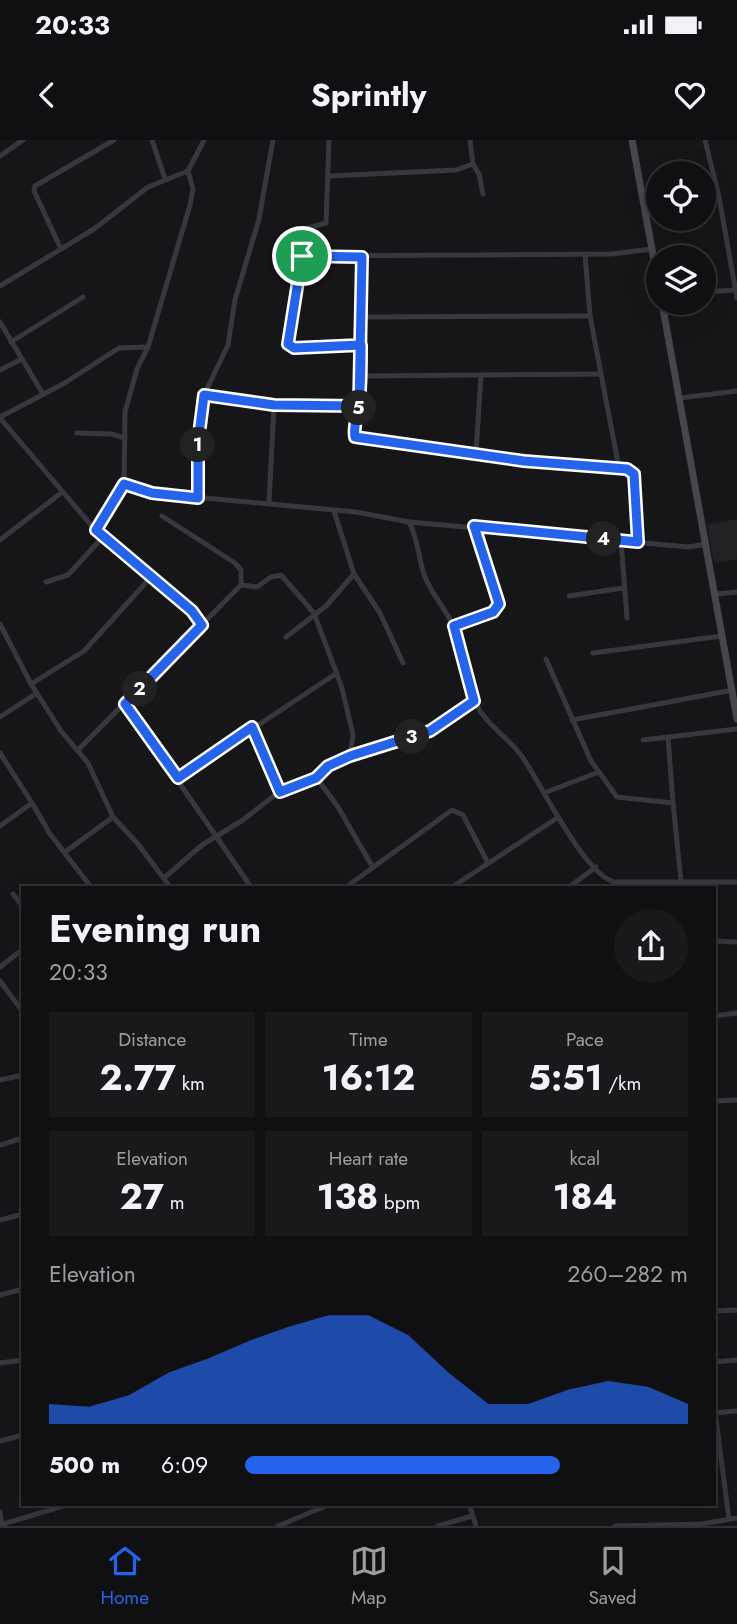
<!DOCTYPE html>
<meta charset="utf-8">
<style>
:root{--surface:#101012;--page:#19191b;--text:#f1f3f6;--muted:#9c9d9f;--line:#303032;--accent:#2563eb}
body{margin:0;font-family:Jost,sans-serif;background:var(--page);color:var(--text);height:100vh;display:flex;flex-direction:column;font-size:26px;white-space:nowrap}
*{box-sizing:border-box;margin:0}
p{font-size:23px;color:var(--muted)}
.icon{flex:none;width:38px;height:38px;fill:none;stroke:currentColor;stroke-width:2;stroke-linecap:round;stroke-linejoin:round}
.map{position:relative;flex:1;overflow:hidden}
.details{position:absolute;left:21px;top:746px;width:695px;height:620px;display:flex;flex-direction:column;background:var(--surface);border-radius:0px;box-shadow:0 7px 28px #0002,0 0 0 2px var(--line)}
.details>*{flex:none}
.tools{position:absolute;left:646px;top:21px;display:grid;gap:14px}
.tools a{display:grid;place-items:center;width:70px;height:70px;border-radius:50%;background:var(--surface);box-shadow:0 7px 28px #0002,0 0 0 2px var(--line);font-size:35px}
.pin{position:absolute;display:grid;place-items:center;width:60px;height:60px;color:#fff;margin:-30px;border:4px solid #fff;border-radius:50%;box-shadow:0 2px 7px #0007}
.km{position:absolute;width:35px;height:35px;margin:-18px;border-radius:50%;background:#222;color:#fff;font-size:19px;line-height:35px;text-align:center}
.round{display:grid;place-items:center;flex:none;width:74px;height:74px;border-radius:37px;background:var(--page)}
.summary{display:flex;align-items:center;justify-content:space-between;height:119px;padding:0 28px}
h1{font-size:38px;font-weight:700;line-height:52px}
.figures{display:grid;grid-template-columns:repeat(3,1fr);gap:10px;height:119px;padding:7px 28px}
.figures div{display:grid;align-content:center;border-radius:0px;background:var(--page);text-align:center}
.figures b{font-size:35px;font-weight:700}
.figures small{font-size:19px;font-weight:400}
.figures p{font-size:19px}
.chart{height:196px;padding:14px 28px}
.chart p{display:flex;justify-content:space-between}
.chart svg{width:100%;height:126px;margin-top:7px;fill:var(--accent);opacity:.7}
ul{padding:0 28px;list-style:none;font-size:23px}
li{display:grid;grid-template-columns:112px 84px 1fr;align-items:center;height:52px}
li i{height:18px;border-radius:9px;background:var(--accent)}
.status{display:flex;justify-content:space-between;align-items:center;height:49px;padding:0 35px;background:var(--surface);direction:ltr}
.status svg{height:19px;fill:currentColor}
header{display:flex;justify-content:space-between;align-items:center;height:91px;padding:0 28px;background:var(--surface);font-size:32px;font-weight:700}
.dock{display:flex;justify-content:space-around;align-items:center;height:98px;border-top:2px solid var(--line);background:var(--surface);font-size:19px;color:var(--muted)}
.dock a{display:grid;justify-items:center;gap:4px}
.dock .on{color:var(--accent)}
.map>svg:first-child{display:block}
.built{fill:#222225}
.lines{fill:none;stroke-linecap:round;stroke-linejoin:round}
.minor{stroke:#37383d;stroke-width:5}
.secondary{stroke:#45474d;stroke-width:7}
.route-casing{stroke:#fff;stroke-width:14}
.route{stroke:#2563eb;stroke-width:9}
</style>
<div class="status"><b>20:33</b><svg viewBox="0 0 49 12"><path d="M0 12V9h3v3zM5 12V6h3v6zM10 12V3h3v9zM15 12V0h3v12zM26 1h20v11H26zM47 4h2v5h-2z"/></svg></div>
<header><svg class="icon" aria-label="back" viewBox="0 0 24 24"><path d="M15 5l-7 7 7 7"/></svg>Sprintly<svg class="icon" aria-label="heart" viewBox="0 0 24 24"><path d="M12 20l-8-8c-3-5 5-10 8-4 3-6 11-1 8 4z"/></svg></header>
<div class="map">
<svg width="737" height="1386" viewBox="0 0 737 1386">
<rect width="100%" height="100%" fill="#161618"/>
<polygon class="built" points="737,379 737,419 714,423 707,384"/>
<g class="lines">
<g class="minor">
<polyline points="152,0 165,39"/>
<polyline points="329,0 326,83 304,89 302,116 287,198 288,204 294,208 361,205"/>
<polyline points="705,0 719,57 737,158"/>
<polyline points="0,16 23,0"/>
<polyline points="473,24 479,34 483,54"/>
<polyline points="329,36 456,30 473,24 470,0"/>
<polyline points="61,109 34,51 35,46 114,0"/>
<polyline points="585,114 590,176 619,328"/>
<polyline points="302,116 612,114 652,109"/>
<polyline points="362,117 361,236 355,297 524,321 627,329 634,334 638,402"/>
<polyline points="0,146 94,89 148,47 188,31 204,0"/>
<polyline points="704,152 734,150"/>
<polyline points="363,177 590,176"/>
<polyline points="0,182 43,254"/>
<polyline points="11,202 83,157"/>
<polyline points="0,230 20,220"/>
<polyline points="361,236 601,234"/>
<polyline points="204,255 274,265 359,266"/>
<polyline points="680,258 737,251"/>
<polyline points="0,277 63,244 119,208 148,207"/>
<polyline points="0,278 102,398 192,471 202,485"/>
<polyline points="77,293 111,294 125,298"/>
<polyline points="476,313 481,235"/>
<polyline points="124,344 152,353 356,372 409,382 689,407 706,404"/>
<polyline points="198,358 198,302 204,255 228,205 235,160 259,79 273,0"/>
<polyline points="269,363 274,265"/>
<polyline points="334,371 354,434 380,473 403,523"/>
<path d="M 409,382 C 419,400 418,419 425,437 C 432,455 447,470 454,488 C 464,512 465,541 476,564 C 487,586 507,596 521,615 C 541,643 583,733 614,742 L 737,742"/>
<polyline points="96,390 124,344 125,272 137,229 148,207 190,65 193,49 188,31"/>
<polyline points="0,400 61,353"/>
<polyline points="621,401 627,478"/>
<polyline points="46,442 68,435 102,398"/>
<polyline points="241,445 257,447 271,437 281,435 314,473 342,548 353,595 350,616"/>
<polyline points="715,454 737,452"/>
<polyline points="569,456 623,448"/>
<polyline points="0,484 31,544 61,591 88,623 113,677 138,704 170,747"/>
<polyline points="454,486 493,472 499,464 474,386"/>
<polyline points="286,497 326,466 354,434"/>
<polyline points="593,513 722,496"/>
<polyline points="546,519 591,621 617,657 673,663 681,741"/>
<polyline points="31,544 84,511 151,437"/>
<polyline points="125,564 251,747"/>
<polyline points="0,577 37,553"/>
<polyline points="572,580 733,550"/>
<polyline points="252,587 280,651"/>
<polyline points="668,597 673,663"/>
<polyline points="643,600 737,589"/>
<polyline points="78,610 241,445 241,430 235,423 162,376"/>
<polyline points="0,613 32,663 0,686"/>
<polyline points="316,637 338,667 372,726"/>
<polyline points="178,638 337,533"/>
<polyline points="544,653 599,632"/>
<polyline points="32,663 50,694 91,747"/>
<polyline points="65,712 113,677"/>
<polyline points="164,738 202,705 243,680 280,651 316,637 329,626 350,616 400,602 442,585 474,561"/>
<polyline points="346,747 452,670 463,675 488,723"/>
<polyline points="452,747 557,678"/>
<polyline points="569,747 596,727"/>
<polyline points="13,754 23,767"/>
<polyline points="714,801 737,802"/>
<polyline points="0,827 23,809"/>
<polyline points="0,841 23,872"/>
<polyline points="714,876 737,873"/>
<polyline points="0,940 23,935"/>
<polyline points="714,961 737,960"/>
<polyline points="0,1005 23,998"/>
<polyline points="0,1080 23,1074"/>
<polyline points="0,1155 23,1149"/>
<polyline points="714,1171 737,1170"/>
<polyline points="714,1222 737,1220"/>
<polyline points="0,1223 23,1220"/>
<polyline points="714,1264 729,1379"/>
<polyline points="714,1273 737,1271"/>
<polyline points="0,1301 23,1295"/>
<polyline points="469,1363 476,1386"/>
<polyline points="0,1372 2,1386"/>
<polyline points="0,1385 73,1363"/>
<polyline points="278,1386 333,1363"/>
<polyline points="438,1386 472,1376"/>
<polyline points="615,1386 702,1384 737,1378"/>
</g>
<g class="secondary">
<polyline points="632,0 658,142"/>
<polyline points="662,163 737,579"/>
</g>
</g>
<g class="lines">
<defs>
<path id="route" d="M 302,116 L 362,117 L 359,266 L 274,265 L 204,255 L 198,302 L 198,358 L 152,353 L 124,344 L 96,390 L 192,471 L 202,485 L 125,564 L 178,638 L 252,587 L 280,652 L 316,638 L 328,626 L 350,616 L 430,591 L 474,561 L 454,486 L 493,472 L 499,464 L 474,386 L 638,402 L 634,334 L 627,329 L 524,321 L 355,297 C 353,286 358,274 359,263 C 361,243 361,224 361,205 L 294,208 L 288,204 L 302,116"/>
</defs>
<use href="#route" class="route-casing"/>
<use href="#route" class="route"/>
</g>
</svg>
<div class="tools">
<a><svg class="icon" aria-label="locate" viewBox="0 0 24 24"><circle cx="12" cy="12" r="6"/><path d="M12 2v4M12 18v4M2 12h4M18 12h4"/></svg></a>
<a><svg class="icon" aria-label="layers" viewBox="0 0 24 24"><path d="M12 4l9 5-9 5-9-5zM3 14l9 5 9-5"/></svg></a>
</div>
<div class="pin" style="left:302px;top:116px;background:#1e9e55"><svg class="icon" aria-label="arrive" viewBox="0 0 24 24"><path d="M6 21V4h12l-3 4 3 4H6"/></svg></div>
<b class="km" style="left:198px;top:305px">1</b>
<b class="km" style="left:140px;top:549px">2</b>
<b class="km" style="left:412px;top:597px">3</b>
<b class="km" style="left:604px;top:399px">4</b>
<b class="km" style="left:359px;top:268px">5</b>
<section class="details">
<div class="summary"><div><h1>Evening run</h1><p>20:33</p></div><a class="round"><svg class="icon" aria-label="share" viewBox="0 0 24 24"><path d="M12 15V3M7 8l5-5 5 5M5 13v7h14v-7"/></svg></a></div>
<div class="figures">
<div><p>Distance</p><b>2.77<small> km</small></b></div>
<div><p>Time</p><b>16:12</b></div>
<div><p>Pace</p><b>5:51<small> /km</small></b></div>
</div>
<div class="figures">
<div><p>Elevation</p><b>27<small> m</small></b></div>
<div><p>Heart rate</p><b>138<small> bpm</small></b></div>
<div><p>kcal</p><b>184</b></div>
</div>
<div class="chart"><p><span>Elevation</span>260–282 m</p>
<svg viewBox="0 0 160 44" preserveAspectRatio="none"><path d="M0 44V37L10 38L20 34L30 26L40 21L50 15L60 10L70 6L80 6L90 13L100 26L110 37L120 37L130 32L140 29L150 31L160 37V44z"/></svg>
</div>
<ul>
<li><b>500 m</b>6:09<i style="width:71%"></i></li>
</ul>
</section>
</div>
<nav class="dock">
<a class="on"><svg class="icon" aria-label="home" viewBox="0 0 24 24"><path d="M3 11l9-7 9 7M6 9v11h12V9"/></svg>Home</a>
<a><svg class="icon" aria-label="map" viewBox="0 0 24 24"><path d="M3 6l6-2 6 2 6-2v14l-6 2-6-2-6 2zM9 4v14M15 6v14"/></svg>Map</a>
<a><svg class="icon" aria-label="saved" viewBox="0 0 24 24"><path d="M7 4h10v16l-5-4-5 4z"/></svg>Saved</a>
</nav>
